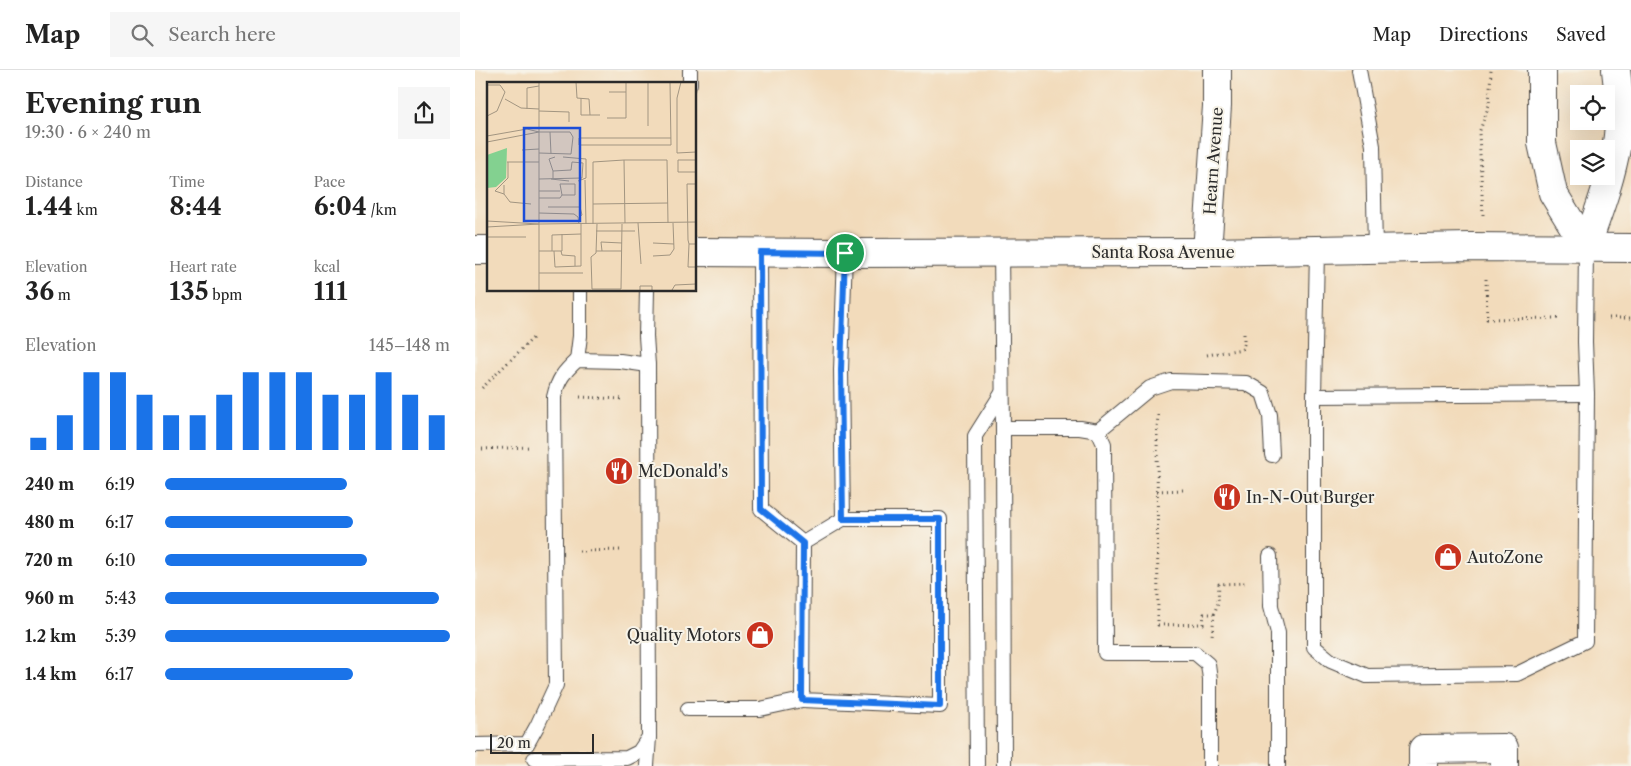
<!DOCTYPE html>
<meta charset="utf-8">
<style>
:root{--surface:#fff;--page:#f6f6f6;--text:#222;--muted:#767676;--line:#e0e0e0;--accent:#1a73e8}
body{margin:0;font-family:"Libre Caslon Text",serif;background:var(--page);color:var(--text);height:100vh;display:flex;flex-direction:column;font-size:19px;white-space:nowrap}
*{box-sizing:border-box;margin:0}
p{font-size:16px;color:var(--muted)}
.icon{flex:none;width:28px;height:28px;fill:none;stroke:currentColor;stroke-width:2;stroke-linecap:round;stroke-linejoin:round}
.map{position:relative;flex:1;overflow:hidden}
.side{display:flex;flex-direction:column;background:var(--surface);width:475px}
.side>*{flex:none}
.controls{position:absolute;left:1095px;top:15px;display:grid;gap:10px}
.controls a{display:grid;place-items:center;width:45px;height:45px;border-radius:0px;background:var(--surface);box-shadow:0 5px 20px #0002;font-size:25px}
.scale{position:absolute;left:15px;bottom:12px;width:104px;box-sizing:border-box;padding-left:5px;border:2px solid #2b2b2b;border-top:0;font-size:14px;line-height:18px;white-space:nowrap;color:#2b2b2b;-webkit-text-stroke:4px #f7f3e8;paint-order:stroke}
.pin{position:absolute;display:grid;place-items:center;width:42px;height:42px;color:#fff;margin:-21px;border:2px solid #fff;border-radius:50%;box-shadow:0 1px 5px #0007}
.round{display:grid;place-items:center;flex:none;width:52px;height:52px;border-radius:0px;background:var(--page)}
.overview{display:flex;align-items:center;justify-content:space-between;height:85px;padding:0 25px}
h1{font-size:28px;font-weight:700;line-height:38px}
.figures{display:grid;grid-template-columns:repeat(3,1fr);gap:8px;height:85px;padding:5px 25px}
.figures div{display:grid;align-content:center}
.figures b{font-size:25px;font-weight:700}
.figures small{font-size:14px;font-weight:400}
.figures p{font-size:14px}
.chart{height:140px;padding:10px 25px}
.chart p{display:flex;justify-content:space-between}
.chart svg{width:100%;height:90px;margin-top:5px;stroke:var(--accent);stroke-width:6}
ul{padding:0 25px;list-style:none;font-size:16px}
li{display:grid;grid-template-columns:80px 60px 1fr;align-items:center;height:38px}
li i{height:12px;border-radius:6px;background:var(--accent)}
header{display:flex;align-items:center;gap:30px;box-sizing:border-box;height:70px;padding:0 25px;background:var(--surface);border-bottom:1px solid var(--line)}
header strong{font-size:24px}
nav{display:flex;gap:28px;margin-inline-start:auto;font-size:18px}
.search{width:350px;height:45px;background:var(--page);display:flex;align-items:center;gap:12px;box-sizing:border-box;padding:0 18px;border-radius:0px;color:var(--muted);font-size:19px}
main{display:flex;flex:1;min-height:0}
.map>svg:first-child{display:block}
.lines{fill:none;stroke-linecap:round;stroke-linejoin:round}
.service-casing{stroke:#494541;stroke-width:16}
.minor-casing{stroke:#494541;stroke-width:30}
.secondary-casing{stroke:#494541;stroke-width:30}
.path{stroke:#494541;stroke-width:3;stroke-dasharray:1 4;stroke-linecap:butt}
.service{stroke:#fff;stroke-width:14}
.minor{stroke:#fff;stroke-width:28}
.secondary{stroke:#fff;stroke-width:28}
.route-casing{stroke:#fff;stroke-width:10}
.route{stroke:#1a73e8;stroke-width:6}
.labels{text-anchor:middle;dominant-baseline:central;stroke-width:4;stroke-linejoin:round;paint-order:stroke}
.street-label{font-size:16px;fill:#2b2b2b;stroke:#f7f3e8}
.poi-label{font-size:16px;fill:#2b2b2b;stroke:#f7f3e8;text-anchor:start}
.inset-road{fill:none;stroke:#a29581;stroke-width:1}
.view{fill:#1d4ed8;fill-opacity:0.15;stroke:#1d4ed8;stroke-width:2.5}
.inset-edge{fill:none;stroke:#2b2b2b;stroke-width:2.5}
</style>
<header>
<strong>Map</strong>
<div class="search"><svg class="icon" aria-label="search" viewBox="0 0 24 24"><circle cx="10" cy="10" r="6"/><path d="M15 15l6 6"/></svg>Search here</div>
<nav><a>Map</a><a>Directions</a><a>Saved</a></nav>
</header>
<main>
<section class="side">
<div class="overview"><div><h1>Evening run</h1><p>19:30 · 6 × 240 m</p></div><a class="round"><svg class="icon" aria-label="share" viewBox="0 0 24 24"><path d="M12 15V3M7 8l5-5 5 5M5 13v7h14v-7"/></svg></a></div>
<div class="figures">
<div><p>Distance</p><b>1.44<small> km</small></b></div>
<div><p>Time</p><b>8:44</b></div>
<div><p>Pace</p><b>6:04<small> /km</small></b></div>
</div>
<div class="figures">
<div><p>Elevation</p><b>36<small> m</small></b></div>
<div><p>Heart rate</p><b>135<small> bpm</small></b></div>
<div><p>kcal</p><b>111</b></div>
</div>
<div class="chart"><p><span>Elevation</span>145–148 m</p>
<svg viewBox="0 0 160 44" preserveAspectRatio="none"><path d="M5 44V38M15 44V27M25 44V6M35 44V6M45 44V17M55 44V27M65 44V27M75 44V17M85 44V6M95 44V6M105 44V6M115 44V17M125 44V17M135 44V6M145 44V17M155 44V27"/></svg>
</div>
<ul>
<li><b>240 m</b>6:19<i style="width:64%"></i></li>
<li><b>480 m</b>6:17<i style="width:66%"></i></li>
<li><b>720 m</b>6:10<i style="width:71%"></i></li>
<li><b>960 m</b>5:43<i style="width:96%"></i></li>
<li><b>1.2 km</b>5:39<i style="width:100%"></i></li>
<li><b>1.4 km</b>6:17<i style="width:66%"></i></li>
</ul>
</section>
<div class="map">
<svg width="1156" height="696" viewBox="0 0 1156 696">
<rect width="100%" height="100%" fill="#f7f3e8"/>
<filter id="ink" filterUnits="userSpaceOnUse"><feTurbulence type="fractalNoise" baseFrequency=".02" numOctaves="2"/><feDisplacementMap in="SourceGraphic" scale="10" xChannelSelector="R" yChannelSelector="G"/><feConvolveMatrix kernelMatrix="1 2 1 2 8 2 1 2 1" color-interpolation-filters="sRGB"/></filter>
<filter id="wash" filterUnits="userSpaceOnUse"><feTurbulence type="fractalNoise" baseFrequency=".0096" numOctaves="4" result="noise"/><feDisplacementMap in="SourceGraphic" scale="20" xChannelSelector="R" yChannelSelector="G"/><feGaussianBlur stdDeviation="1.12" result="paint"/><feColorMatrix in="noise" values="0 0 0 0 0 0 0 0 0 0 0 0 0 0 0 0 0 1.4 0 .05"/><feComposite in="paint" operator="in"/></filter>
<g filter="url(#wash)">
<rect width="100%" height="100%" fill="#f2dbbb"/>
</g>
<g filter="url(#ink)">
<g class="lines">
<defs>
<g id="service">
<polyline points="884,0 898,76 900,180"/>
<polyline points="215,14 215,0"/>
<polyline points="842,181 839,326 839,577 856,591 892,606 1042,604 1110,571 1112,324 1110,272 1111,177"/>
<polyline points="285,182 286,439 328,473 368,449 465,449 465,636 327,630 328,473"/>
<polyline points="526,182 528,358 529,696"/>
<polyline points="102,290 105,266 105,220"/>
<polyline points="839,326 1112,324"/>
<polyline points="528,358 605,358 623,361 629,374 630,583 720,583 733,594 735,609 735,696"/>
<polyline points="623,361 675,318 696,311 771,313 788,323 795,345 797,385"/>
<polyline points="368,449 366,300 370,183"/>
<polyline points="795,486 796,536 803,563 803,696"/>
<polyline points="213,639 285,639 327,630"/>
<path d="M 0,675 L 52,674 L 62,656 L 81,615 L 79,327 C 83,309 89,302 102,290 L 145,291 L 173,295 L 171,266 L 172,220"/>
<polyline points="59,689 152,688 164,682 174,667"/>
<polyline points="172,696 174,667 173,295"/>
<polyline points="502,696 500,366 527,323"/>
</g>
<g id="minor">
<polyline points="732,182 742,36 742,0"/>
<polyline points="948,696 948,679 1029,678 1029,696"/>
</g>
<g id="secondary">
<polyline points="1067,0 1067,73 1078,123 1111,177"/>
<path d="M 1111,177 C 1123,143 1136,109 1142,73 C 1146,49 1144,24 1141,0"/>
<polyline points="0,180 14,180"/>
<polyline points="220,182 370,183 732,182 995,177 1156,178"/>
</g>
</defs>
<use href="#service" class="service-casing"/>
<use href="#minor" class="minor-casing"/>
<use href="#secondary" class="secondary-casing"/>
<g class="path">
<polyline points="1008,145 1004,63 1014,35 1016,0"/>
<polyline points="1011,209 1012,249 1085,248"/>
<polyline points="1134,248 1156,248"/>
<polyline points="732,285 767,279 769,274 769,261"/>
<polyline points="7,318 60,266"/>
<polyline points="105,327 148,329"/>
<polyline points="683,345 682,358 683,555 728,554 729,544 739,544 737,566"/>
<polyline points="7,379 55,377"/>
<polyline points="682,421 710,420"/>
<polyline points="104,481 148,480"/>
<polyline points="739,544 743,533 744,514 770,513"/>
</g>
<use href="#service" class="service"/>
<use href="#minor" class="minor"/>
<use href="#secondary" class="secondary"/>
</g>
</g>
<g class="lines" filter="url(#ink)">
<defs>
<polygon id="route" points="285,182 370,183 366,300 368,449 465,449 465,636 327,630 328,473 286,439"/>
</defs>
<use href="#route" class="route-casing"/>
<use href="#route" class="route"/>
</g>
<defs>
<symbol id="restaurant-disc" viewBox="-11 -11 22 22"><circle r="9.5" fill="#c8321e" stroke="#f7f3e8"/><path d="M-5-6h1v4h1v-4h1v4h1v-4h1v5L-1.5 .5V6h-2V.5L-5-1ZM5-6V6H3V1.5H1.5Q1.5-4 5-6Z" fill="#fff"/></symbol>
<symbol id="shop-disc" viewBox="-11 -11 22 22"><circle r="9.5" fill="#c8321e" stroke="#f7f3e8"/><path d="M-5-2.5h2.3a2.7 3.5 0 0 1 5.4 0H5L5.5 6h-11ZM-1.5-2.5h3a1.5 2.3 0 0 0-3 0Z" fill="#fff"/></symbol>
</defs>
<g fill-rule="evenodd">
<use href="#restaurant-disc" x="128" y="385" width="32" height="32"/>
<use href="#restaurant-disc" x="736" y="411" width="32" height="32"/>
<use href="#shop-disc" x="957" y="471" width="32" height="32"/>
<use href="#shop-disc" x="269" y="549" width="32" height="32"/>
</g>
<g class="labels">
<g class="street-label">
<text transform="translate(738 91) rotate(-86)">Hearn Avenue</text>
<text x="688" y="182">Santa Rosa Avenue</text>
</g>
<g class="poi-label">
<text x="163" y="401">McDonald's</text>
<text x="771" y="427">In-N-Out Burger</text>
<text x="992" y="487">AutoZone</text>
<text x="266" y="565" text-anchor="end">Quality Motors</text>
</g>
</g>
<g transform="translate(12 12)">
<rect width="209" height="209" fill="#f2dbbb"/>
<path d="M 20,66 L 19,96 L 9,105 L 0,106 L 0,73 Z" fill="#83d190"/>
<path class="inset-road" d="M 52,0 L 52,208M 89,0 L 90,16 L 102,17 L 103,33 L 113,33M 161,0 L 161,44M 183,0 L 184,63 L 92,63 L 92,56 L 184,56M 194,0 L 190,16 L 190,71 L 209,70M 0,3 L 13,3 L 18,10 L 10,29 L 0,34M 122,10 L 139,10M 94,16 L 94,33 L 103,33M 18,17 L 34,26 L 52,27M 40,27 L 40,6 L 52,4M 52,29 L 82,30 L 82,40M 120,36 L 139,36 L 139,0M 52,50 L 83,50 L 86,55 L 84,72 L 52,71M 63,50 L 64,72M 0,54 L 40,47 L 52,50M 0,60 L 52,50M 35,68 L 52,67M 76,75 L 99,77 L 99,96 L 91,99M 209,78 L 191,78 L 191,90 L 209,90M 20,80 L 52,80M 66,89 L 62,77 L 68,75M 52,97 L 95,96 L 96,81 L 85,80 L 84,88 L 66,89 L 66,97M 64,97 L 82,99M 98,98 L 99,142M 209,102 L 200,102 L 201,158 L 202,162 L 209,162M 8,109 L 21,96 L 21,80M 8,109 L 17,112 L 17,103M 52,109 L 73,109M 17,112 L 23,120 L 44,122M 52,116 L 73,116 L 75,113 L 73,102 L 88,102 L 88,113 L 75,113M 106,122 L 181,121M 61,125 L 93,125 L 95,133 L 92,135M 52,131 L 87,132 L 91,135 L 92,142M 0,139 L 52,142M 138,141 L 137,78 L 180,78 L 181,141M 151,141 L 154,182M 52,142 L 209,140M 106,142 L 106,80 L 137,78M 110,142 L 109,171 L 104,175 L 105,207 L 134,207 L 135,142M 0,145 L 52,142M 109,149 L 148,149M 0,155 L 39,155M 166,161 L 187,162M 202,162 L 201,185 L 209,185M 52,169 L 75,169 L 75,152M 65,169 L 65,153 L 94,152M 67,169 L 68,185 L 94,184 L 94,142M 74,169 L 75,173 L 88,174 L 88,184M 109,169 L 135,169M 115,169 L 114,160 L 135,161M 166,174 L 183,173 L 187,167 L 186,141M 52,191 L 96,191M 153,208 L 153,204 L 165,204 L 165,208M 185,208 L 188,203 L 209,202"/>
<path class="view" d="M 37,46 L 93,46 L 93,139 L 37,139 Z"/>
<rect width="209" height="209" class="inset-edge"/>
</g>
</svg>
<div class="controls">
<a><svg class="icon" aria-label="locate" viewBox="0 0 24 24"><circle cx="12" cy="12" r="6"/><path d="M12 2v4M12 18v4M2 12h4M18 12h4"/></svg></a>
<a><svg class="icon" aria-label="layers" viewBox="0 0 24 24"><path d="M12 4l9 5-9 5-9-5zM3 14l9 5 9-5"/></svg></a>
</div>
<div class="scale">20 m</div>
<div class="pin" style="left:370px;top:183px;background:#1e9e55"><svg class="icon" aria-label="arrive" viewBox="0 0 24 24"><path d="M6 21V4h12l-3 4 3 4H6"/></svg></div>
</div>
</main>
